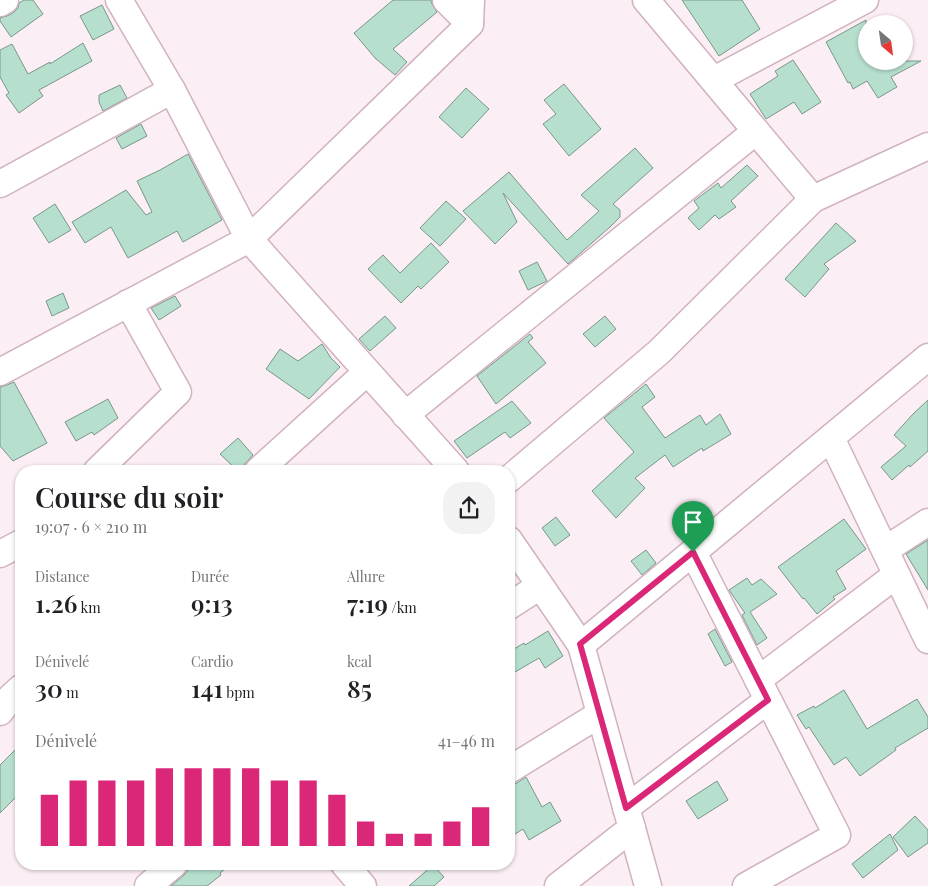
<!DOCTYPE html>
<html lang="fr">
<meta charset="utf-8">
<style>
:root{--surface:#fff;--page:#f2f2f2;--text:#202124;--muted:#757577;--accent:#db2777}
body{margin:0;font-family:"Playfair Display",serif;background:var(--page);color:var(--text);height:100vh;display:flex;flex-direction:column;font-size:19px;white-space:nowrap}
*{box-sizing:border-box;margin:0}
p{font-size:16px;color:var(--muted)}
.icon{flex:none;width:28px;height:28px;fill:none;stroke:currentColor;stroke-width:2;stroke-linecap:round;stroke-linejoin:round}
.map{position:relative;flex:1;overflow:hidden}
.sheet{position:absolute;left:15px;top:465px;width:500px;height:405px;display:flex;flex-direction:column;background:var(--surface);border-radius:20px;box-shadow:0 1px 4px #0004}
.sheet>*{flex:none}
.needle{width:32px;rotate:151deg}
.tools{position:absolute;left:858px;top:15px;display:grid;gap:10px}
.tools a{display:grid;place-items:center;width:55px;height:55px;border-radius:50%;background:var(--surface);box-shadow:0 1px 4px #0004;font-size:25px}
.pin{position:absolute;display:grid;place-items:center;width:42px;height:42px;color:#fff;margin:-51px -21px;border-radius:50% 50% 50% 0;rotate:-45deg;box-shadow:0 0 5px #0007}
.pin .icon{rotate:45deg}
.round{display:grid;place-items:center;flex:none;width:52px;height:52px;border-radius:20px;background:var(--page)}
.summary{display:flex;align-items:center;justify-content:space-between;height:85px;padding:0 20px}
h1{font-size:28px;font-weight:600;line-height:38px}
.metrics{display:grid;grid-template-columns:repeat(3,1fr);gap:8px;height:85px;padding:5px 20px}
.metrics div{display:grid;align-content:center}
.metrics b{font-size:25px;font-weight:600}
.metrics small{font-size:14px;font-weight:400}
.metrics p{font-size:14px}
.chart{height:140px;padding:10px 20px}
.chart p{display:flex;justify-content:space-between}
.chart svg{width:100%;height:90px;margin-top:5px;stroke:var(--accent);stroke-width:6}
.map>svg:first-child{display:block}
.building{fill:#b6dfce;stroke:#79978a}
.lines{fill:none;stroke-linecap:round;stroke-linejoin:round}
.minor-casing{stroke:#d1b2c0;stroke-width:29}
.minor{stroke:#fff;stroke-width:26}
.route-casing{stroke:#fff;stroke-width:10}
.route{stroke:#db2777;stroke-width:6}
</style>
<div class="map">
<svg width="928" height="886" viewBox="0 0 928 886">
<rect width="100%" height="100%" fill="#fbeef4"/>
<g class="building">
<polygon points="24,0 33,0 43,14 11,37 0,21 0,18 7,16 13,13 18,8 19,3"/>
<polygon points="393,0 431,0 432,4 437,12 393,49 407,62 395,75 375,58 354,33"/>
<polygon points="682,0 742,0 760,29 719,56"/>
<polygon points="102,5 114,29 93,40 80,16"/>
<polygon points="866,20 866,61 921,61 891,77 897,87 878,98 867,81 853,89 850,82 848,83 826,42"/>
<polygon points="83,43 92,61 39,90 43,96 19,113 6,95 9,93 0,77 0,50 12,44 28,74 50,62 50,64"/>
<polygon points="793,60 821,102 802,114 794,102 766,119 750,94 778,76 775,71"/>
<polygon points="564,84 601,129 569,156 543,124 556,114 544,100"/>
<polygon points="120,85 127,98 103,111 99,102 99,95"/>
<polygon points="466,88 489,109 462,138 439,117"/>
<polygon points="141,124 147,136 122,149 116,138"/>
<polygon points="635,148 653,168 613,204 620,210 620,217 610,227 568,264 503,193 517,222 495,244 463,211 509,172 567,240 599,211 581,195"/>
<polygon points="188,154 222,220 183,242 177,231 128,258 111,227 85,243 72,222 126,190 146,215 152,212 137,181 160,170"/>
<polygon points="747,165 758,176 731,201 736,207 719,219 715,215 699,230 688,218 699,208 694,201 718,183 721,188"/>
<polygon points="446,201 466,219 440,246 420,228"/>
<polygon points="55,204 71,230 49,243 33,218"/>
<polygon points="836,223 856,241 824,264 829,269 805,297 785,279"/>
<polygon points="431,243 449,262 421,289 418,286 401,303 368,269 383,255 400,273"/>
<polygon points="537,262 547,281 528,290 519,271"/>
<polygon points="63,293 69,308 52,316 46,301"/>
<polygon points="175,296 181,306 159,320 151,308"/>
<polygon points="385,316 396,328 370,351 359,339"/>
<polygon points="605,316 616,329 595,347 583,334"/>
<polygon points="530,334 533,338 528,342 546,363 496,404 477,376"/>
<polygon points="322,344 331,358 340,367 309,399 266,369 280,349 298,361"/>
<polygon points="14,382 47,443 13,461 0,446 0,387 7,385"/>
<polygon points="646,384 655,397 642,407 665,438 700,415 706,425 720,414 731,434 703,451 702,448 673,467 665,455 635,478 645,488 616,518 592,491 634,452 604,418"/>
<polygon points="108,399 118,418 94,435 92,432 76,441 65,422"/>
<polygon points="928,400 928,451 910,467 909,465 892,480 881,467 906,446 894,435 913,414"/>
<polygon points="512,401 531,423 510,438 505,432 467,458 454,441"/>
<polygon points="238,438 253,455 238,471 220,454"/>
<polygon points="556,517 570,535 555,546 542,528"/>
<polygon points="844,519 866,549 836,571 846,589 833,597 835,599 817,614 804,598 803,599 778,567"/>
<polygon points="928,540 928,590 906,554"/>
<polygon points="646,550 656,563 642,575 631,561"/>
<polygon points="747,578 752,585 761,579 777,594 750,612 767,638 757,645 742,615 745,613 729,590"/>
<polygon points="715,629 732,662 725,666 708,634"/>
<polygon points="548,631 563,656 545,668 539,658 515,672 509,661 509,652 524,643 525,645"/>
<polygon points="844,690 867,729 917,699 928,717 928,728 895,748 896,750 860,776 846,757 834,765 809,727 806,729 797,715 814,706 815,708"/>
<polygon points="21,744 21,792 0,813 0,765"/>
<polygon points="526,777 542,807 550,802 561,821 529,840 523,829 509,838 509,786 517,783"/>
<polygon points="717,781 728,800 698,819 686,801"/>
<polygon points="915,816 928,830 928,843 908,857 893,837"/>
<polygon points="890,834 898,850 863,878 852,864"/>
<polygon points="189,864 231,864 220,873 221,875 207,886 171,886 184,875 188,870"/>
<polygon points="433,865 444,877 434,886 409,886"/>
</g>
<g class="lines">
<defs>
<g id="minor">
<polyline points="119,0 172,90 249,239 456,471"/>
<polyline points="446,0 470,24"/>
<polyline points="646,0 813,199"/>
<polyline points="0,3 5,0"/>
<polyline points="714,80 865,0"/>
<polyline points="0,184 172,90"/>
<polyline points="0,372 249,239 470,24 471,0"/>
<polyline points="405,415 756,131"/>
<polyline points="831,438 928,640"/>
<polyline points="97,471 178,392 128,303"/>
<polyline points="258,471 367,372"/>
<polyline points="509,479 659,352 813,199 928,146"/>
<polyline points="509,540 581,645 648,886"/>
<polyline points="885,550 928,522"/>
<polyline points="693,552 837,835 746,886"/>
<polyline points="0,554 21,543"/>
<polyline points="509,606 540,586"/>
<polyline points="581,645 928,357"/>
<polyline points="758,680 896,575"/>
<polyline points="0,712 11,697 21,688"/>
<polyline points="509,770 600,714"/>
<polyline points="626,808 768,700"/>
<polyline points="344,864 363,886"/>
<polyline points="148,886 174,864"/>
<polyline points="558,886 632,828"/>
</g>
</defs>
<use href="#minor" class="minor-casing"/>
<use href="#minor" class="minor"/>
</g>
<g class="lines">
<defs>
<polygon id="route" points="693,552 768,700 626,808 580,644"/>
</defs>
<use href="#route" class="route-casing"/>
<use href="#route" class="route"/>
</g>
</svg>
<div class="tools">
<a><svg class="needle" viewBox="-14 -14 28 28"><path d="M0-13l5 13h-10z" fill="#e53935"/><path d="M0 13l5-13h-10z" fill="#757577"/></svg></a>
</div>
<div class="pin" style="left:693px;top:552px;background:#1e9e55"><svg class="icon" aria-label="arrive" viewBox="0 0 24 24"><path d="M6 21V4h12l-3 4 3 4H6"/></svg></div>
<section class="sheet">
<div class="summary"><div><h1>Course du soir</h1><p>19:07 · 6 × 210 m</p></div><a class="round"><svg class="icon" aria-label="share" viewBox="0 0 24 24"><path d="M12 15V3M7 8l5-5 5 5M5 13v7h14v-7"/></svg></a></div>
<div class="metrics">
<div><p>Distance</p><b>1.26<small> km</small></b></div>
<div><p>Durée</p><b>9:13</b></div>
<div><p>Allure</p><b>7:19<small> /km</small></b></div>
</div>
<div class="metrics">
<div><p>Dénivelé</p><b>30<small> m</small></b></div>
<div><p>Cardio</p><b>141<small> bpm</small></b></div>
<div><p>kcal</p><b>85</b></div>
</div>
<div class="chart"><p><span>Dénivelé</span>41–46 m</p>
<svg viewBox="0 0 160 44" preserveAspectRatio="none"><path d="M5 44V19M15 44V12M25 44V12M35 44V12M45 44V6M55 44V6M65 44V6M75 44V6M85 44V12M95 44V12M105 44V19M115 44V32M125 44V38M135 44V38M145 44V32M155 44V25"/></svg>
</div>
</section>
</div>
